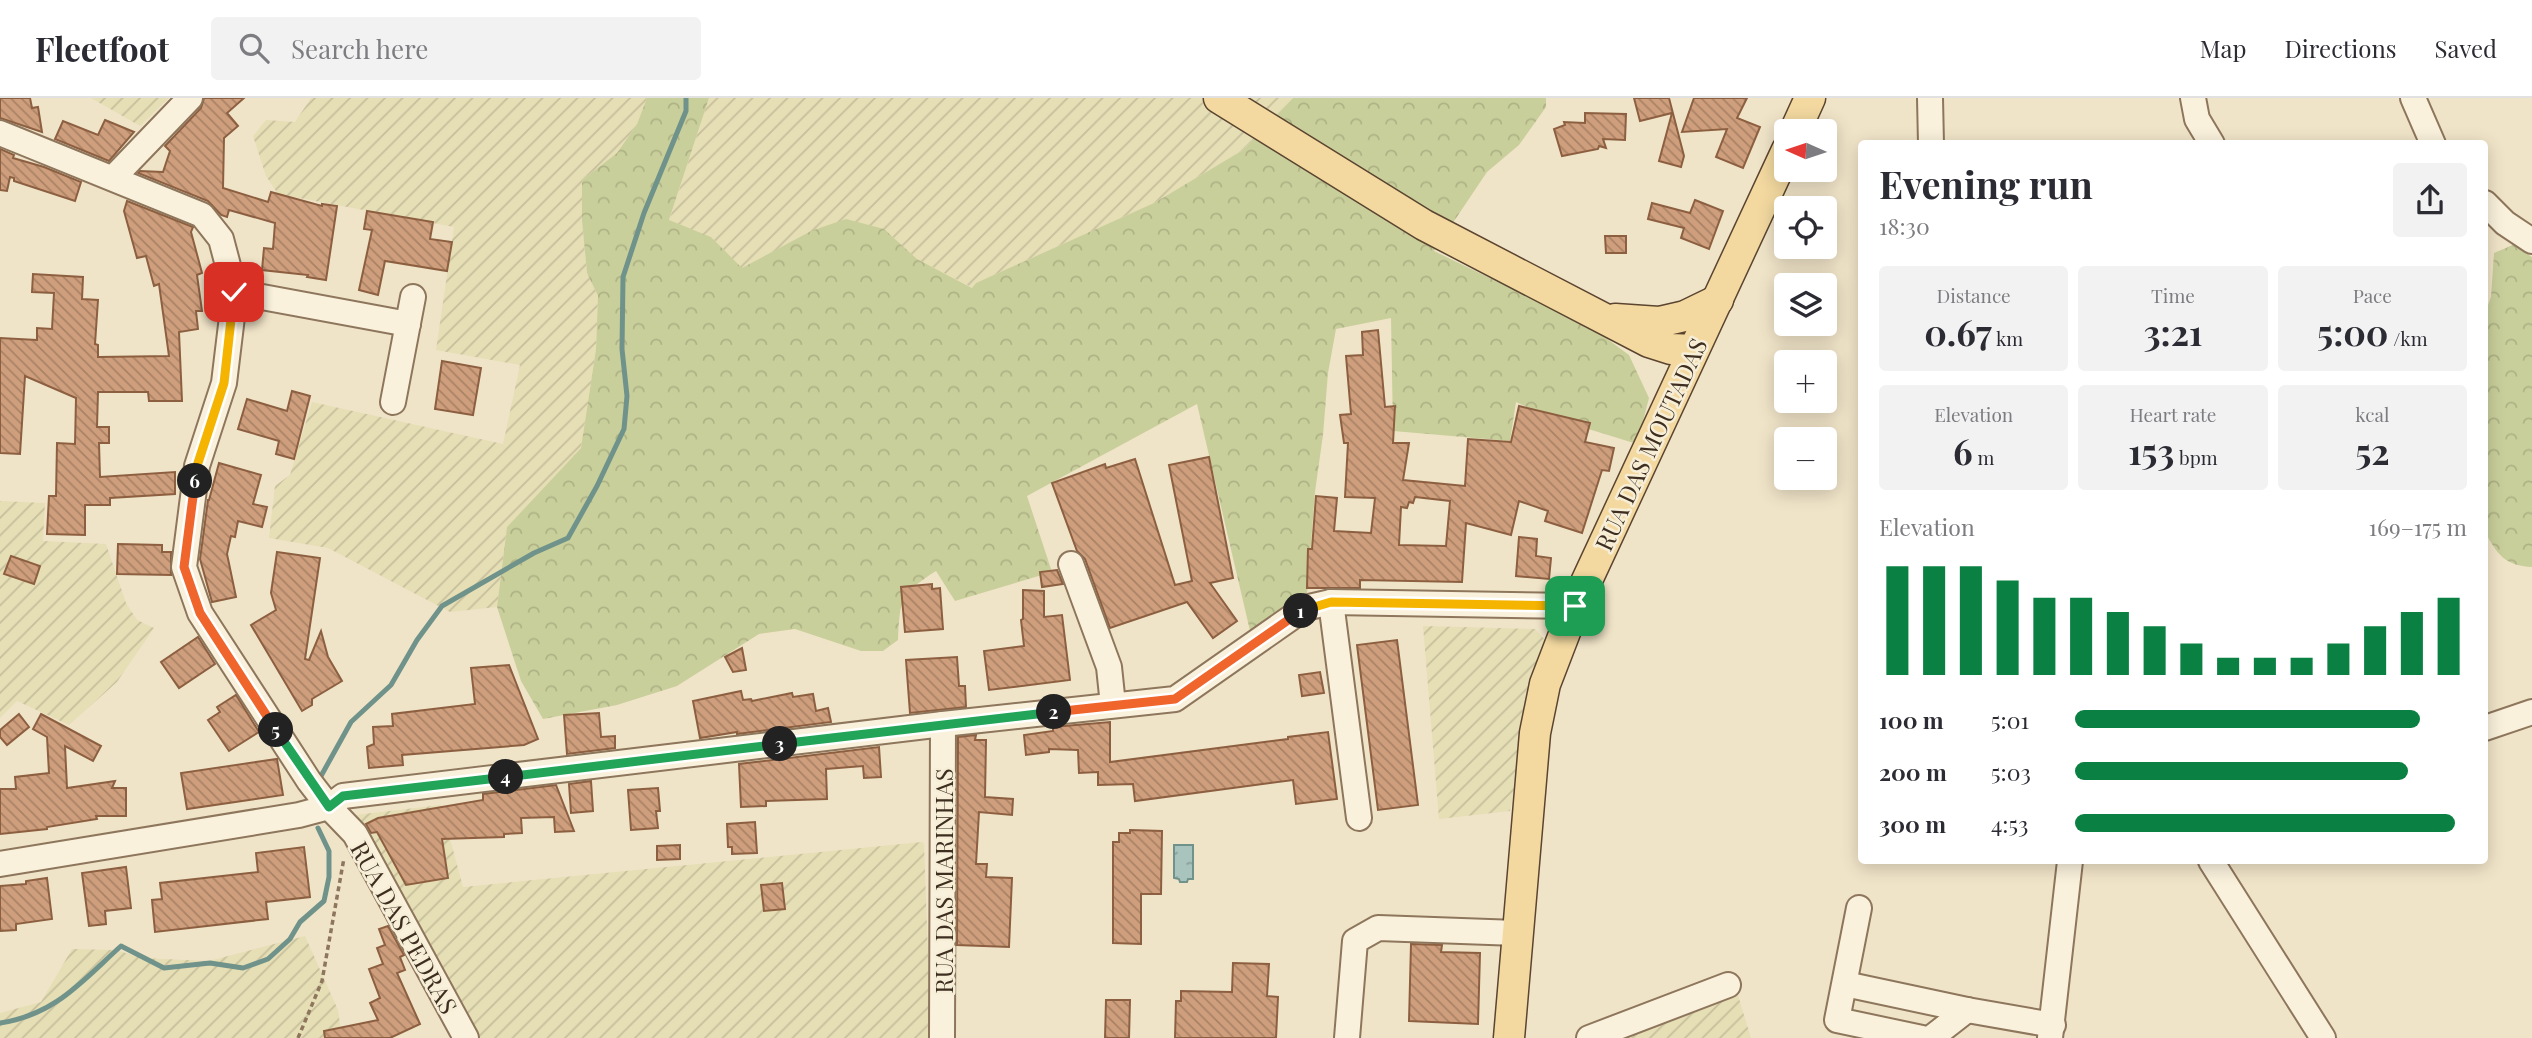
<!DOCTYPE html>
<meta charset="utf-8">
<style>
:root{--surface:#fff;--page:#f2f2f3;--text:#2b2b33;--muted:#7c7c81;--line:#e1e1e2;--accent:#0b8043}
body{margin:0;font-family:"Playfair Display",serif;background:var(--page);color:var(--text);height:100vh;display:flex;flex-direction:column;font-size:26px;white-space:nowrap}
*{box-sizing:border-box;margin:0}
p{font-size:23px;color:var(--muted)}
.icon{flex:none;width:38px;height:38px;fill:none;stroke:currentColor;stroke-width:2;stroke-linecap:round;stroke-linejoin:round}
.map{position:relative;flex:1;overflow:hidden}
.drawer{position:absolute;left:1858px;top:42px;width:630px;height:724px;display:flex;flex-direction:column;background:var(--surface);border-radius:7px;box-shadow:0 4px 18px #0003}
.drawer>*{flex:none}
.needle{width:46px;rotate:273deg}
.buttons{position:absolute;left:1774px;top:21px;display:grid;gap:14px}
.buttons a{display:grid;place-items:center;width:63px;height:63px;border-radius:7px;background:var(--surface);box-shadow:0 4px 18px #0003;font-size:35px}
.pin{position:absolute;display:grid;place-items:center;width:60px;height:60px;color:#fff;margin:-30px;border-radius:14px;box-shadow:0 4px 10px #0006}
.km{position:absolute;width:35px;height:35px;margin:-18px;border-radius:50%;background:#222;color:#fff;font-size:19px;line-height:35px;text-align:center}
.round{display:grid;place-items:center;flex:none;width:74px;height:74px;border-radius:7px;background:var(--page)}
.head{display:flex;align-items:center;justify-content:space-between;height:119px;padding:0 21px}
h1{font-size:38px;font-weight:700;line-height:52px}
.figures{display:grid;grid-template-columns:repeat(3,1fr);gap:10px;height:119px;padding:7px 21px}
.figures div{display:grid;align-content:center;border-radius:7px;background:var(--page);text-align:center}
.figures b{font-size:35px;font-weight:700}
.figures small{font-size:19px;font-weight:400}
.figures p{font-size:19px}
.chart{height:196px;padding:14px 21px}
.chart p{display:flex;justify-content:space-between}
.chart svg{width:100%;height:126px;margin-top:7px;stroke:var(--accent);stroke-width:6}
ul{padding:0 21px;list-style:none;font-size:23px}
li{display:grid;grid-template-columns:112px 84px 1fr;align-items:center;height:52px}
li i{height:18px;border-radius:9px;background:var(--accent)}
header{display:flex;align-items:center;gap:42px;box-sizing:border-box;height:98px;padding:0 35px;background:var(--surface);border-bottom:2px solid var(--line)}
header strong{font-size:33px}
nav{display:flex;gap:38px;margin-inline-start:auto;font-size:24px}
.search{width:490px;height:63px;background:var(--page);display:flex;align-items:center;gap:18px;box-sizing:border-box;padding:0 24px;border-radius:7px;color:var(--muted);font-size:26px}
.map>svg:first-child{display:block}
.farmland{fill:url(#farmland-furrows)}
.forest{fill:url(#forest-crowns)}
.water{fill:url(#water-ripples);stroke:#6f938a;stroke-width:2}
.lines{fill:none;stroke-linecap:round;stroke-linejoin:round}
.stream{stroke:#6f938a;stroke-width:5}
.building{fill:url(#building-back-hatch);stroke:#8d5f41;stroke-width:2;fill-rule:evenodd}
.minor-casing{stroke:#8d765c;stroke-width:28}
.major-casing{stroke:#5b4430;stroke-width:33}
.path{stroke:#8d765c;stroke-width:3.5;stroke-dasharray:5 3.5;stroke-linecap:butt}
.minor{stroke:#faf1dc;stroke-width:24}
.major{stroke:#f3d9a0;stroke-width:30}
.split-1-casing{stroke:#fff;stroke-width:14}
.split-2-casing{stroke:#fff;stroke-width:14}
.split-3-casing{stroke:#fff;stroke-width:14}
.split-4-casing{stroke:#fff;stroke-width:14}
.split-5-casing{stroke:#fff;stroke-width:14}
.split-6-casing{stroke:#fff;stroke-width:14}
.split-7-casing{stroke:#fff;stroke-width:14}
.split-1{stroke:#f5b400;stroke-width:9}
.split-2{stroke:#f0652b;stroke-width:9}
.split-3{stroke:#22a559;stroke-width:9}
.split-4{stroke:#22a559;stroke-width:9}
.split-5{stroke:#22a559;stroke-width:9}
.split-6{stroke:#f0652b;stroke-width:9}
.split-7{stroke:#f5b400;stroke-width:9}
.labels{text-anchor:middle;dominant-baseline:central;stroke-width:5;stroke-linejoin:round;paint-order:stroke}
.street-label{font-size:24px;fill:#3d2e20;stroke:#f7eed8}
</style>
<header>
<strong>Fleetfoot</strong>
<div class="search"><svg class="icon" aria-label="search" viewBox="0 0 24 24"><circle cx="10" cy="10" r="6"/><path d="M15 15l6 6"/></svg>Search here</div>
<nav><a>Map</a><a>Directions</a><a>Saved</a></nav>
</header>
<div class="map">
<svg width="2532" height="940" viewBox="0 0 2532 940">
<defs>
<pattern id="farmland-furrows" width="10" height="10" patternUnits="userSpaceOnUse" patternTransform="scale(1.75)"><rect width="10" height="10" fill="#e6deb5"/><path d="M-1 1l2-2M0 10L10 0M9 11l2-2" fill="none" stroke="#c6bf9b"/></pattern>
<pattern id="forest-crowns" width="20" height="18" patternUnits="userSpaceOnUse" patternTransform="scale(1.75)"><rect width="20" height="18" fill="#c9cf9b"/><path d="M2 6a3 3 0 1 1 6 0M12 15a3 3 0 1 1 6 0" fill="none" stroke="#aeb285"/></pattern>
<pattern id="water-ripples" width="26" height="14" patternUnits="userSpaceOnUse" patternTransform="scale(1.75)"><rect width="26" height="14" fill="#a9c4bc"/><path d="M2 4q2-2 4 0t4 0M15 11q2-2 4 0t4 0" fill="none" stroke="#8ba098"/></pattern>
<pattern id="building-back-hatch" width="6" height="6" patternUnits="userSpaceOnUse" patternTransform="scale(1.75)"><rect width="6" height="6" fill="#cf9f7d"/><path d="M-1 5l2 2M0 0l6 6M5-1l2 2" fill="none" stroke="#a98266"/></pattern>
</defs>
<rect width="100%" height="100%" fill="#f0e4c8"/>
<g class="farmland">
<polygon points="91,0 169,0 140,28"/>
<polygon points="311,0 647,0 637,26 617,55 582,82 582,123 587,175 598,198 596,251 581,350 507,429 497,509 450,514 328,450 269,440 275,388 290,377 312,304 503,346 520,267 436,252 454,129 278,96 266,78 253,38 266,22 295,24"/>
<polygon points="709,0 1293,0 1243,52 1154,105 976,185 973,190 917,161 884,131 811,133 742,171 711,139 669,123"/>
<polygon points="0,403 45,405 43,443 106,446 126,505 137,522 154,530 117,584 69,627 17,603 0,620"/>
<polygon points="1423,528 1535,531 1546,543 1510,713 1439,721"/>
<polygon points="441,707 463,789 922,744 924,746 931,940 459,940 346,718"/>
<polygon points="305,838 338,912 342,940 0,940 0,915 41,904 72,851 116,852 142,860 209,863"/>
<polygon points="1736,891 1751,940 1613,940"/>
</g>
<g class="forest">
<path d="M 647,0 L 709,0 L 669,122 L 711,139 L 742,170 L 811,133 L 846,121 L 884,131 L 917,161 L 972,190 L 976,185 L 1154,105 L 1243,52 L 1293,0 L 1546,0 L 1546,9 L 1519,47 L 1487,74 L 1434,153 L 1591,229 L 1629,257 L 1649,300 L 1637,346 L 1543,317 L 1516,304 L 1510,343 L 1393,333 L 1391,220 L 1336,231 L 1328,275 L 1323,337 L 1315,394 L 1307,497 L 1251,537 L 1197,306 L 1027,398 L 1052,474 L 955,503 L 936,473 C 900,496 900,501 898,542 L 883,553 L 861,553 L 795,531 L 759,536 L 677,588 L 617,607 L 543,621 L 521,583 L 497,509 L 507,429 L 581,350 L 596,251 L 598,198 L 587,175 L 582,123 L 582,82 L 617,55 L 637,26 Z"/>
<path d="M 2513,147 L 2532,159 L 2532,469 C 2505,468 2497,456 2485,434 L 2485,215 L 2491,199 L 2494,155 Z"/>
</g>
<polygon class="water" points="1174,747 1193,747 1193,781 1188,781 1187,784 1180,784 1179,781 1174,780"/>
<g class="lines">
<g class="stream">
<polyline points="321,678 351,624 391,587 417,542 442,508 534,455 568,440 597,388 624,331 627,298 622,251 623,179 644,115 686,13 686,0"/>
<path d="M 0,925 C 55,917 82,883 121,848 L 164,870 L 210,865 L 243,870 L 268,861 L 290,841 L 300,824 L 324,803 L 329,779 L 329,753 L 318,730"/>
</g>
</g>
<g class="building">
<polygon points="0,0 30,0 32,10 38,9 42,34 0,20"/>
<polygon points="204,0 244,0 227,15 238,28 224,40 223,90 268,104 271,94 322,108 322,106 337,108 326,182 307,179 308,177 262,172 264,150 273,151 275,125 229,112 227,119 221,117 208,103 138,75 140,73 163,74 170,53 165,48 201,10"/>
<polygon points="1634,0 1669,0 1684,58 1681,69 1659,63 1672,15 1640,23"/>
<polygon points="1694,0 1747,0 1737,20 1760,29 1743,70 1716,59 1727,31 1682,34"/>
<polygon points="1585,15 1626,16 1625,42 1603,41 1606,50 1599,48 1598,51 1562,58 1554,31 1565,27 1564,24 1585,25"/>
<polygon points="105,22 134,34 109,63 55,41 63,23 98,37"/>
<polygon points="0,51 14,57 13,60 44,69 81,84 75,103 14,83 14,80 10,79 7,93 0,92"/>
<polygon points="1695,102 1723,113 1709,151 1681,140 1684,130 1648,121 1652,105 1690,115"/>
<polygon points="127,103 193,129 191,134 202,175 197,177 202,213 196,213 198,231 179,234 182,303 149,303 148,294 98,294 97,329 109,329 109,345 99,345 100,379 175,374 175,396 110,400 110,407 85,407 85,437 47,436 49,398 56,398 57,345 75,346 76,300 25,278 20,356 0,355 0,240 37,242 37,230 52,231 54,195 32,194 33,176 83,179 82,201 98,202 95,246 98,247 98,259 169,258 159,186 154,188 146,158 137,160 124,113"/>
<polygon points="367,113 433,124 430,141 452,144 447,173 385,163 378,197 359,192 372,132 364,131"/>
<polygon points="1605,138 1626,138 1626,155 1606,155"/>
<path d="M 1378,232 L 1385,309 L 1395,308 L 1393,345 L 1409,345 L 1403,382 L 1465,388 L 1468,341 L 1511,344 L 1519,308 L 1590,325 L 1585,344 L 1614,350 L 1609,373 L 1602,372 L 1582,435 L 1545,423 L 1548,413 L 1519,403 L 1511,437 L 1466,425 L 1462,484 L 1360,482 L 1360,490 L 1307,490 L 1308,451 L 1312,451 L 1316,398 L 1337,400 L 1334,433 L 1371,435 L 1375,400 L 1345,399 L 1348,345 L 1344,345 L 1340,317 L 1351,316 L 1346,258 L 1363,257 L 1362,234 ZM 1415,399 L 1450,403 L 1446,448 L 1399,447 L 1401,409 L 1407,410 L 1409,404 L 1413,405 Z"/>
<polygon points="442,263 481,270 473,317 435,311"/>
<polygon points="292,293 310,298 294,361 276,356 279,343 238,331 247,301 287,313"/>
<polygon points="1209,359 1233,480 1210,485 1237,523 1213,540 1187,504 1110,530 1085,461 1077,453 1052,385 1105,366 1106,370 1135,361 1175,487 1192,483 1169,367"/>
<polygon points="219,365 261,377 253,406 267,409 262,429 238,423 235,439 231,438 227,456 236,499 212,504 200,461 208,402 209,402"/>
<polygon points="1519,439 1537,441 1536,458 1551,460 1549,481 1516,478"/>
<polygon points="118,446 162,447 162,454 171,454 171,477 117,476"/>
<polygon points="277,454 320,460 305,561 309,562 321,533 328,559 342,583 312,601 312,607 302,613 251,527 276,512 271,495"/>
<polygon points="11,458 40,468 34,486 4,476"/>
<polygon points="1057,472 1063,486 1042,489 1040,474"/>
<polygon points="932,486 932,491 940,490 943,531 905,534 901,489"/>
<polygon points="1023,492 1044,493 1044,519 1062,517 1070,582 989,592 984,553 1024,548 1021,522 1023,521"/>
<polygon points="198,539 215,566 179,590 161,564"/>
<polygon points="1397,542 1418,707 1378,712 1357,547"/>
<polygon points="742,550 746,572 733,574 725,559"/>
<polygon points="957,559 959,588 965,588 966,609 910,615 906,562"/>
<polygon points="509,567 538,641 524,647 402,657 403,667 369,670 367,649 374,646 373,629 393,628 392,616 475,606 471,570"/>
<polygon points="1320,574 1324,595 1302,598 1299,577"/>
<polygon points="741,593 743,602 751,601 752,603 792,595 793,599 813,596 816,613 828,610 831,624 737,636 737,634 700,640 693,603"/>
<polygon points="236,597 259,634 229,653 208,622 220,614 217,609"/>
<polygon points="599,615 601,639 615,638 615,650 567,656 564,617"/>
<polygon points="19,616 29,629 7,647 0,639 0,632"/>
<polygon points="41,616 101,648 93,663 65,648 67,690 115,683 112,690 126,690 126,718 96,718 97,721 47,729 47,731 0,736 0,691 16,691 15,679 49,675 47,639 33,631"/>
<polygon points="1110,624 1110,664 1288,641 1288,639 1328,634 1337,701 1296,706 1293,682 1135,703 1133,686 1098,687 1098,674 1079,675 1078,652 1049,651 1049,654 1026,657 1024,637 1053,633 1053,629"/>
<polygon points="976,637 975,642 986,642 985,699 1013,701 1012,717 979,714 976,766 987,766 986,779 1012,780 1009,849 957,847 958,639"/>
<polygon points="879,649 881,679 864,680 863,668 826,671 827,701 766,703 766,708 741,709 739,666"/>
<polygon points="277,661 283,697 187,711 181,675"/>
<polygon points="591,683 593,713 571,715 569,686"/>
<polygon points="556,687 574,733 555,734 554,719 521,720 522,735 504,736 504,739 442,741 448,780 406,787 377,734 371,735 366,726 378,720 483,702 483,696"/>
<polygon points="658,690 660,713 656,713 658,730 631,732 628,692"/>
<polygon points="755,724 757,755 732,756 732,749 728,749 727,726"/>
<polygon points="1130,732 1162,733 1161,796 1141,796 1141,846 1113,845 1113,744 1119,744 1119,735 1130,735"/>
<polygon points="680,747 680,761 657,762 657,748"/>
<polygon points="304,749 310,799 266,804 268,821 155,834 152,802 162,801 160,785 258,774 256,755"/>
<polygon points="126,769 131,810 105,813 106,826 89,828 82,775"/>
<polygon points="47,780 52,821 16,826 16,832 0,833 0,788 26,786 26,783"/>
<polygon points="782,785 785,811 764,813 761,787"/>
<polygon points="388,828 404,857 400,859 405,872 397,875 420,926 390,940 325,940 324,933 378,922 370,905 380,900 369,871 383,866 377,850 385,847 379,831"/>
<polygon points="1411,846 1442,847 1441,854 1480,855 1478,926 1409,923"/>
<polygon points="1233,865 1269,866 1267,898 1278,899 1276,940 1175,940 1176,903 1181,903 1181,893 1232,894"/>
<polygon points="1106,902 1130,902 1129,940 1105,940"/>
</g>
<g class="lines">
<defs>
<g id="minor">
<polyline points="1930,0 1931,46"/>
<polyline points="2193,0 2197,21 2212,46"/>
<polyline points="2413,0 2433,46"/>
<polyline points="0,35 202,117 221,141 235,194 224,285 197,368 184,469 200,515 309,683 329,709 355,736 466,940"/>
<polyline points="114,79 190,0"/>
<polyline points="2485,105 2505,125 2532,143"/>
<polyline points="235,194 408,226"/>
<polyline points="393,304 413,199"/>
<polyline points="1071,466 1109,569 1113,607"/>
<polyline points="1331,504 1359,720"/>
<polyline points="2485,630 2532,614"/>
<polyline points="2211,763 2323,940"/>
<polyline points="0,766 299,717 329,709 343,698 943,626 1175,601 1305,510 1331,504 1575,508"/>
<polyline points="1859,810 1837,922 1922,940"/>
<polyline points="1845,886 1967,912 2053,927"/>
<polyline points="942,940 943,626"/>
<polyline points="1347,940 1355,843 1378,830 1517,835"/>
<polyline points="1589,940 1728,887"/>
<polyline points="1931,940 1967,912"/>
<polyline points="2050,940 2070,763"/>
</g>
<g id="major">
<polyline points="1219,0 1424,127 1649,244 1671,251 1693,252"/>
<polyline points="1795,33 1810,0"/>
<polyline points="1615,221 1659,224 1685,218 1718,202"/>
<polyline points="1509,940 1535,635 1545,586 1575,508 1787,52"/>
</g>
</defs>
<use href="#minor" class="minor-casing"/>
<use href="#major" class="major-casing"/>
<polyline class="path" points="298,940 322,883 344,760"/>
<use href="#minor" class="minor"/>
<use href="#major" class="major"/>
</g>
<g class="lines">
<defs>
<polyline id="split-1" points="1301,513 1331,504 1575,508"/>
<polyline id="split-2" points="1054,614 1175,601 1301,513"/>
<polyline id="split-3" points="780,646 1054,614"/>
<polyline id="split-4" points="506,679 780,646"/>
<polyline id="split-5" points="276,632 329,709 343,698 506,679"/>
<polyline id="split-6" points="195,383 184,469 200,515 276,632"/>
<polyline id="split-7" points="195,383 197,368 224,285 234,194"/>
</defs>
<use href="#split-1" class="split-1-casing"/>
<use href="#split-2" class="split-2-casing"/>
<use href="#split-3" class="split-3-casing"/>
<use href="#split-4" class="split-4-casing"/>
<use href="#split-5" class="split-5-casing"/>
<use href="#split-6" class="split-6-casing"/>
<use href="#split-7" class="split-7-casing"/>
<use href="#split-1" class="split-1"/>
<use href="#split-2" class="split-2"/>
<use href="#split-3" class="split-3"/>
<use href="#split-4" class="split-4"/>
<use href="#split-5" class="split-5"/>
<use href="#split-6" class="split-6"/>
<use href="#split-7" class="split-7"/>
</g>
<g class="labels">
<g class="street-label">
<text transform="translate(1650 346) rotate(-65)">RUA DAS MOUTADAS</text>
<text transform="translate(943 783) rotate(-90)">RUA DAS MARINHAS</text>
<text transform="translate(405 829) rotate(61)">RUA DAS PEDRAS</text>
</g>
</g>
</svg>
<div class="buttons">
<a><svg class="needle" viewBox="-14 -14 28 28"><path d="M0-13l5 13h-10z" fill="#e53935"/><path d="M0 13l5-13h-10z" fill="#7c7c81"/></svg></a>
<a><svg class="icon" aria-label="locate" viewBox="0 0 24 24"><circle cx="12" cy="12" r="6"/><path d="M12 2v4M12 18v4M2 12h4M18 12h4"/></svg></a>
<a><svg class="icon" aria-label="layers" viewBox="0 0 24 24"><path d="M12 4l9 5-9 5-9-5zM3 14l9 5 9-5"/></svg></a>
<a>+</a>
<a>−</a>
</div>
<div class="pin" style="left:1575px;top:508px;background:#1e9e55"><svg class="icon" aria-label="arrive" viewBox="0 0 24 24"><path d="M6 21V4h12l-3 4 3 4H6"/></svg></div>
<div class="pin" style="left:234px;top:194px;background:#d93025"><svg class="icon" aria-label="check" viewBox="0 0 24 24"><path d="M5 12l5 5 9-10"/></svg></div>
<b class="km" style="left:1301px;top:513px">1</b>
<b class="km" style="left:1054px;top:614px">2</b>
<b class="km" style="left:780px;top:646px">3</b>
<b class="km" style="left:506px;top:679px">4</b>
<b class="km" style="left:276px;top:632px">5</b>
<b class="km" style="left:195px;top:383px">6</b>
<section class="drawer">
<div class="head"><div><h1>Evening run</h1><p>18:30</p></div><a class="round"><svg class="icon" aria-label="share" viewBox="0 0 24 24"><path d="M12 15V3M7 8l5-5 5 5M5 13v7h14v-7"/></svg></a></div>
<div class="figures">
<div><p>Distance</p><b>0.67<small> km</small></b></div>
<div><p>Time</p><b>3:21</b></div>
<div><p>Pace</p><b>5:00<small> /km</small></b></div>
</div>
<div class="figures">
<div><p>Elevation</p><b>6<small> m</small></b></div>
<div><p>Heart rate</p><b>153<small> bpm</small></b></div>
<div><p>kcal</p><b>52</b></div>
</div>
<div class="chart"><p><span>Elevation</span>169–175 m</p>
<svg viewBox="0 0 160 44" preserveAspectRatio="none"><path d="M5 44V6M15 44V6M25 44V6M35 44V11M45 44V17M55 44V17M65 44V22M75 44V27M85 44V33M95 44V38M105 44V38M115 44V38M125 44V33M135 44V27M145 44V22M155 44V17"/></svg>
</div>
<ul>
<li><b>100 m</b>5:01<i style="width:88%"></i></li>
<li><b>200 m</b>5:03<i style="width:85%"></i></li>
<li><b>300 m</b>4:53<i style="width:97%"></i></li>
</ul>
</section>
</div>
